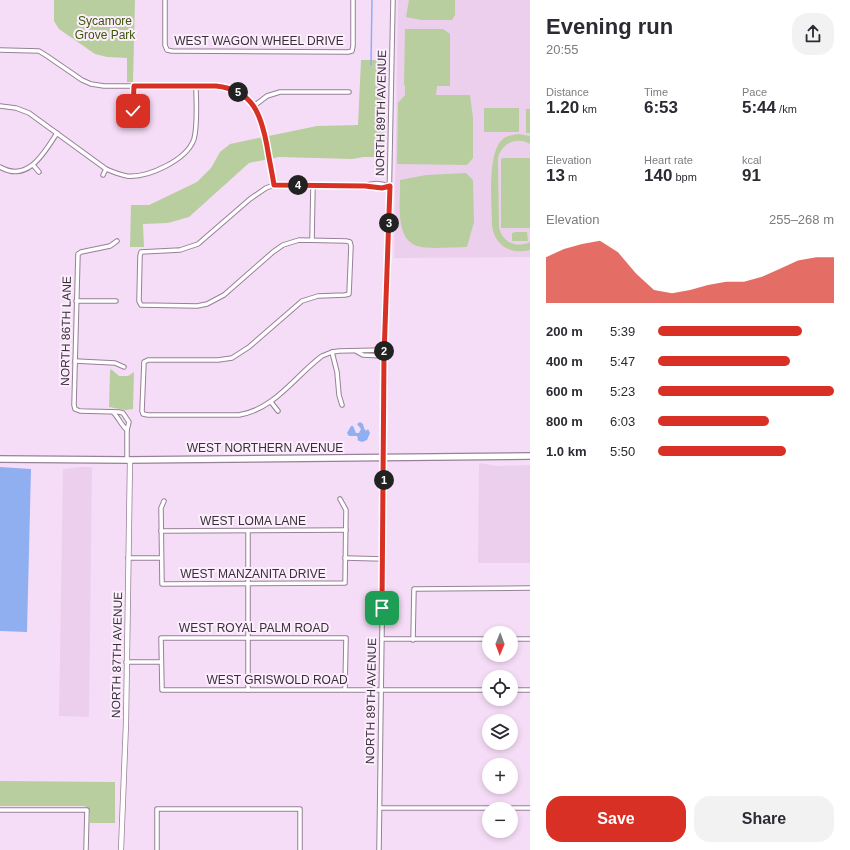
<!DOCTYPE html>
<meta charset="utf-8">
<style>
:root{--surface:#fff;--page:#f2f2f3;--text:#2b2b33;--muted:#7c7c81;--accent:#d93025}
body{margin:0;font-family:Arial,sans-serif;background:var(--page);color:var(--text);height:100vh;display:flex;flex-direction:column;font-size:15px;white-space:nowrap}
*{box-sizing:border-box;margin:0}
p{font-size:13px;color:var(--muted)}
.icon{flex:none;width:22px;height:22px;fill:none;stroke:currentColor;stroke-width:2;stroke-linecap:round;stroke-linejoin:round}
.map{position:relative;flex:1;overflow:hidden}
.details{display:flex;flex-direction:column;background:var(--surface);width:320px}
.details>*{flex:none}
.needle{width:26px;rotate:181deg}
.controls{position:absolute;left:482px;top:626px;display:grid;gap:8px}
.controls a{display:grid;place-items:center;width:36px;height:36px;border-radius:50%;background:var(--surface);box-shadow:0 2px 6px #0003;font-size:20px}
.pin{position:absolute;display:grid;place-items:center;width:34px;height:34px;color:#fff;margin:-17px;border-radius:8px;box-shadow:0 2px 6px #0006}
.km{position:absolute;width:20px;height:20px;margin:-10px;border-radius:50%;background:#222;color:#fff;font-size:11px;line-height:20px;text-align:center}
.round{display:grid;place-items:center;flex:none;width:42px;height:42px;border-radius:16px;background:var(--page)}
.summary{display:flex;align-items:center;justify-content:space-between;height:68px;padding:0 16px}
h1{font-size:22px;font-weight:700;line-height:30px}
.metrics{display:grid;grid-template-columns:repeat(3,1fr);gap:6px;height:68px;padding:4px 16px}
.metrics div{display:grid;align-content:center}
.metrics b{font-size:17px;font-weight:700}
.metrics small{font-size:11px;font-weight:400}
.metrics p{font-size:11px}
.chart{height:112px;padding:8px 16px}
.chart p{display:flex;justify-content:space-between}
.chart svg{width:100%;height:72px;margin-top:4px;fill:var(--accent);opacity:.7}
.cta{display:flex;gap:8px;margin-top:auto;padding:8px 16px}
.cta a{flex:1;height:46px;border-radius:16px;background:var(--accent);color:#fff;font-size:16px;font-weight:700;line-height:46px;text-align:center}
.cta a+a{background:var(--page);color:var(--text)}
ul{padding:0 16px;list-style:none;font-size:13px}
li{display:grid;grid-template-columns:64px 48px 1fr;align-items:center;height:30px}
li i{height:10px;border-radius:5px;background:var(--accent)}
main{display:flex;flex:1;min-height:0}
.map>svg:first-child{display:block}
.built{fill:#eccfed}
.green{fill:#b8ce9f}
.water{fill:#90aff1}
.lines{fill:none;stroke-linecap:round;stroke-linejoin:round}
.stream{stroke:#90aff1;stroke-width:1.5}
.minor-casing{stroke:#978098;stroke-width:5.5}
.tertiary-casing{stroke:#978098;stroke-width:6}
.primary-casing{stroke:#978098;stroke-width:8}
.minor{stroke:#fff;stroke-width:3.5}
.tertiary{stroke:#fff;stroke-width:4.5}
.primary{stroke:#fff;stroke-width:5.5}
.route-casing{stroke:#fff;stroke-width:8}
.route{stroke:#d93025;stroke-width:5}
.labels{text-anchor:middle;dominant-baseline:central;stroke-width:4;stroke-linejoin:round;paint-order:stroke}
.park-label{font-size:12px;fill:#3b5708;stroke:#fdeefe}
.street-label{font-size:12px;fill:#382f39;stroke:#fdeefe}
</style>
<main>
<div class="map">
<svg width="530" height="850" viewBox="0 0 530 850">
<rect width="100%" height="100%" fill="#f6ddf7"/>
<g class="built">
<polygon points="398,0 530,0 530,257 394,258"/>
<polygon points="479,463 497,466 530,465 530,563 478,563"/>
<polygon points="80,467 92,467 89,717 59,716 63,469"/>
</g>
<g class="green">
<polygon points="54,0 135,0 133,82 127,82 127,58 107,57 95,54 59,29 54,21"/>
<polygon points="409,0 455,0 455,15 452,20 421,20 406,17"/>
<polygon points="405,29 443,29 450,34 450,86 437,86 436,95 470,95 473,118 473,158 467,165 397,164 398,103 405,95 405,85 404,85"/>
<polygon points="361,60 386,60 384,157 364,157 352,159 279,157 249,163 189,217 168,223 143,224 144,247 130,247 131,205 149,205 197,182 211,168 220,152 230,144 317,126 358,125"/>
<rect x="484" y="108" width="35" height="24"/>
<rect x="526" y="109" width="4" height="24"/>
<path d="M 518,134 L 530,136 L 530,144 C 516,136 502,143 498,158 L 499,227 C 502,242 516,249 530,242 L 530,250 C 511,255 495,246 492,226 C 492,204 487,157 501,141 C 505,136 512,135 518,134 Z"/>
<polygon points="503,158 530,158 530,228 501,228 501,159"/>
<path d="M 466,173 L 473,180 L 474,222 L 467,247 C 453,247 433,249 421,247 C 393,242 401,201 400,180 L 426,175 Z"/>
<polygon points="514,232 530,232 527,232 528,241 512,241 512,233 514,233"/>
<polygon points="111,369 119,376 128,376 134,372 133,409 125,410 109,407 110,371"/>
<path d="M 0,781 L 115,782 L 115,823 L 90,823 C 90,816 92,809 84,806 L 0,806 Z"/>
</g>
<g class="water">
<polygon points="360,422 363,424 364,428 366,431 368,429 370,433 367,440 362,442 357,440 358,439 357,436 349,436 347,433 351,426 353,426 356,433 359,433 361,429 357,424"/>
<polygon points="0,467 31,469 27,632 0,631"/>
</g>
<g class="lines">
<polyline class="stream" points="371,65 372,0"/>
<defs>
<g id="minor">
<polyline points="165,0 165,45 167,50 172,51 348,52 352,51 353,46 353,0"/>
<path d="M 0,50 L 39,51 L 47,56 L 82,80 L 91,84 L 104,86 L 216,86 C 253,89 261,114 267,146 C 269,159 272,172 274,185"/>
<path d="M 0,106 L 16,108 L 29,113 L 106,169 C 113,172 120,175 127,176 C 148,178 187,160 194,139 C 198,124 196,101 196,86"/>
<polyline points="254,106 267,96 280,92 349,92"/>
<polyline points="133,111 134,86"/>
<polyline points="33,165 39,172"/>
<path d="M 0,167 C 28,183 44,153 57,133"/>
<polyline points="103,175 106,169"/>
<path d="M 365,186 C 373,182 381,183 389,186"/>
<polyline points="312,240 313,185"/>
<polyline points="117,241 110,246 81,252 78,254 74,405 75,409 80,411 119,412 123,413 129,422 127,430 127,460"/>
<polyline points="76,301 116,301"/>
<path d="M 384,350 L 339,351 L 332,352 L 322,356 C 295,376 275,409 239,415 L 148,415 L 143,414 L 142,411 L 144,362 L 148,360 L 218,360 L 232,358 L 249,347 L 302,301 L 318,296 L 345,295 L 349,294 L 351,246 L 350,242 L 346,241 L 299,240 L 283,245 L 273,252 L 224,295 L 207,304 L 197,306 L 141,305 L 139,301 L 140,256 L 141,252 L 180,250 L 198,244 L 250,199 L 266,188 L 274,185 L 365,186 L 382,188 L 390,186"/>
<polyline points="356,351 363,355 384,356"/>
<polyline points="332,352 337,372 339,395 342,405"/>
<polyline points="75,361 115,363 124,367"/>
<polyline points="271,402 278,411"/>
<path d="M 113,412 C 119,418 121,425 127,430"/>
<polyline points="164,501 161,508 162,584 345,583 346,510 340,499"/>
<polyline points="161,531 346,530"/>
<polyline points="128,558 161,558"/>
<polyline points="345,558 383,559"/>
<polyline points="382,639 489,639"/>
<polyline points="511,639 530,639"/>
<polyline points="413,640 414,589 530,588"/>
<polyline points="126,662 161,662"/>
<polyline points="345,689 346,638 161,638 162,690 489,690"/>
<polyline points="248,690 248,531"/>
<polyline points="511,690 530,690"/>
<polyline points="380,808 530,808"/>
<polyline points="0,810 87,810 86,850"/>
<polyline points="157,850 157,809 300,809 300,850"/>
<polyline points="379,850 383,559 384,356 388,257 393,0"/>
</g>
<polyline id="tertiary" points="121,850 126,723 130,460"/>
<polyline id="primary" points="0,459 127,460 530,456"/>
</defs>
<use href="#minor" class="minor-casing"/>
<use href="#tertiary" class="tertiary-casing"/>
<use href="#primary" class="primary-casing"/>
<use href="#minor" class="minor"/>
<use href="#tertiary" class="tertiary"/>
<use href="#primary" class="primary"/>
</g>
<g class="lines">
<defs>
<path id="route" d="M 133,111 L 134,86 L 216,86 C 253,90 261,114 267,146 C 269,159 272,172 274,185 L 365,186 L 382,188 L 390,186 L 384,356 L 382,608"/>
</defs>
<use href="#route" class="route-casing"/>
<use href="#route" class="route"/>
</g>
<g class="labels">
<g class="park-label">
<text x="105" y="21">Sycamore<tspan x="105" dy="14">Grove Park</tspan></text>
</g>
<g class="street-label">
<text x="259" y="41">WEST WAGON WHEEL DRIVE</text>
<text transform="translate(381 113) rotate(-89)">NORTH 89TH AVENUE</text>
<text transform="translate(66 331) rotate(-89)">NORTH 86TH LANE</text>
<text x="265" y="448">WEST NORTHERN AVENUE</text>
<text x="253" y="521">WEST LOMA LANE</text>
<text x="253" y="574">WEST MANZANITA DRIVE</text>
<text x="254" y="628">WEST ROYAL PALM ROAD</text>
<text transform="translate(117 655) rotate(-89)">NORTH 87TH AVENUE</text>
<text x="277" y="680">WEST GRISWOLD ROAD</text>
<text transform="translate(371 701) rotate(-89)">NORTH 89TH AVENUE</text>
</g>
</g>
</svg>
<div class="controls">
<a><svg class="needle" viewBox="-14 -14 28 28"><path d="M0-13l5 13h-10z" fill="#e53935"/><path d="M0 13l5-13h-10z" fill="#7c7c81"/></svg></a>
<a><svg class="icon" aria-label="locate" viewBox="0 0 24 24"><circle cx="12" cy="12" r="6"/><path d="M12 2v4M12 18v4M2 12h4M18 12h4"/></svg></a>
<a><svg class="icon" aria-label="layers" viewBox="0 0 24 24"><path d="M12 4l9 5-9 5-9-5zM3 14l9 5 9-5"/></svg></a>
<a>+</a>
<a>−</a>
</div>
<div class="pin" style="left:382px;top:608px;background:#1e9e55"><svg class="icon" aria-label="arrive" viewBox="0 0 24 24"><path d="M6 21V4h12l-3 4 3 4H6"/></svg></div>
<div class="pin" style="left:133px;top:111px;background:#d93025"><svg class="icon" aria-label="check" viewBox="0 0 24 24"><path d="M5 12l5 5 9-10"/></svg></div>
<b class="km" style="left:384px;top:480px">1</b>
<b class="km" style="left:384px;top:351px">2</b>
<b class="km" style="left:389px;top:223px">3</b>
<b class="km" style="left:298px;top:185px">4</b>
<b class="km" style="left:238px;top:92px">5</b>
</div>
<section class="details">
<div class="summary"><div><h1>Evening run</h1><p>20:55</p></div><a class="round"><svg class="icon" aria-label="share" viewBox="0 0 24 24"><path d="M12 15V3M7 8l5-5 5 5M5 13v7h14v-7"/></svg></a></div>
<div class="metrics">
<div><p>Distance</p><b>1.20<small> km</small></b></div>
<div><p>Time</p><b>6:53</b></div>
<div><p>Pace</p><b>5:44<small> /km</small></b></div>
</div>
<div class="metrics">
<div><p>Elevation</p><b>13<small> m</small></b></div>
<div><p>Heart rate</p><b>140<small> bpm</small></b></div>
<div><p>kcal</p><b>91</b></div>
</div>
<div class="chart"><p><span>Elevation</span>255–268 m</p>
<svg viewBox="0 0 160 44" preserveAspectRatio="none"><path d="M0 44V16L10 11L20 8L30 6L40 13L50 26L60 36L70 38L80 36L90 33L100 31L110 31L120 28L130 23L140 18L150 16L160 16V44z"/></svg>
</div>
<ul>
<li><b>200 m</b>5:39<i style="width:82%"></i></li>
<li><b>400 m</b>5:47<i style="width:75%"></i></li>
<li><b>600 m</b>5:23<i style="width:100%"></i></li>
<li><b>800 m</b>6:03<i style="width:63%"></i></li>
<li><b>1.0 km</b>5:50<i style="width:73%"></i></li>
</ul>
<div class="cta"><a>Save</a><a>Share</a></div>
</section>
</main>
